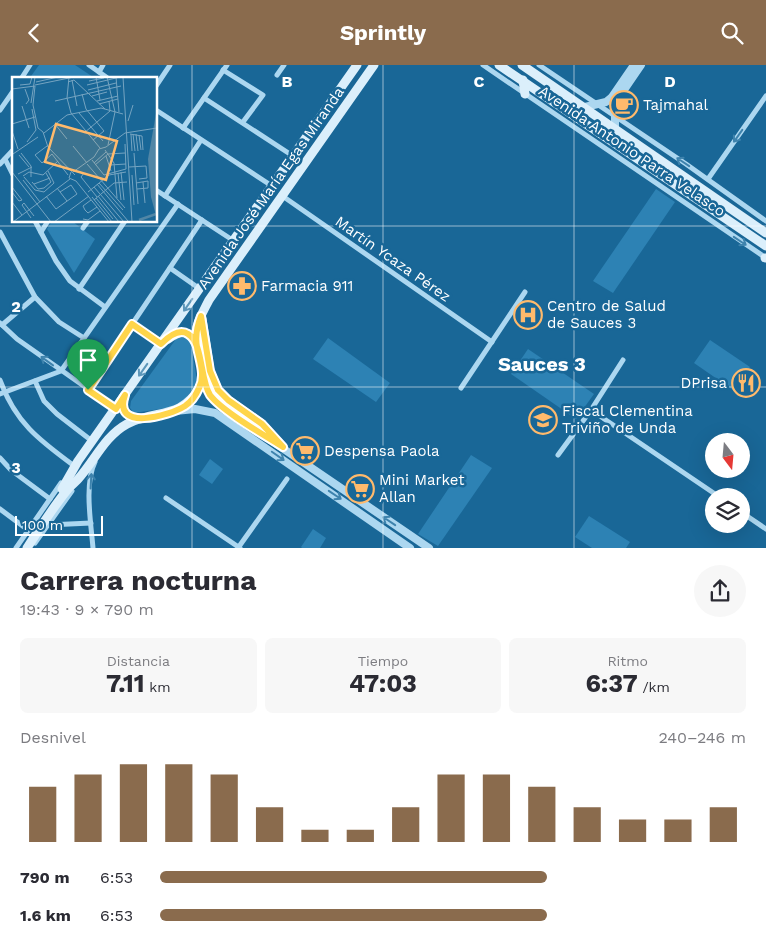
<!DOCTYPE html>
<html lang="es">
<meta charset="utf-8">
<style>
:root{--surface:#fff;--page:#f7f7f7;--text:#2b2b33;--muted:#7c7c81;--accent:#8a6b4d}
body{margin:0;font-family:"Work Sans",sans-serif;background:var(--page);color:var(--text);height:100vh;display:flex;flex-direction:column;font-size:19px;white-space:nowrap}
*{box-sizing:border-box;margin:0}
p{font-size:16px;color:var(--muted)}
.icon{flex:none;width:28px;height:28px;fill:none;stroke:currentColor;stroke-width:2;stroke-linecap:round;stroke-linejoin:round}
.map{position:relative;height:483px;overflow:hidden}
.sheet{display:flex;flex-direction:column;background:var(--surface);flex:1}
.sheet>*{flex:none}
.needle{width:32px;rotate:164deg}
.controls{position:absolute;left:705px;top:368px;display:grid;gap:10px}
.controls a{display:grid;place-items:center;width:45px;height:45px;border-radius:50%;background:var(--surface);box-shadow:0 5px 20px #0002;font-size:25px}
.scale{position:absolute;left:15px;bottom:12px;width:88px;box-sizing:border-box;padding-left:5px;border:2px solid #fff;border-top:0;font-size:14px;line-height:18px;white-space:nowrap;color:#fff;-webkit-text-stroke:4px #196797;paint-order:stroke}
.pin{position:absolute;display:grid;place-items:center;width:42px;height:42px;color:#fff;margin:-51px -21px;border-radius:50% 50% 50% 0;rotate:-45deg;box-shadow:0 0 5px #0007}
.pin .icon{rotate:45deg}
.round{display:grid;place-items:center;flex:none;width:52px;height:52px;border-radius:26px;background:var(--page)}
.summary{display:flex;align-items:center;justify-content:space-between;height:85px;padding:0 20px}
h1{font-size:28px;font-weight:700;line-height:38px}
.figures{display:grid;grid-template-columns:repeat(3,1fr);gap:8px;height:85px;padding:5px 20px}
.figures div{display:grid;align-content:center;border-radius:8px;background:var(--page);text-align:center}
.figures b{font-size:25px;font-weight:700}
.figures small{font-size:14px;font-weight:400}
.figures p{font-size:14px}
.chart{height:140px;padding:10px 20px}
.chart p{display:flex;justify-content:space-between}
.chart svg{width:100%;height:90px;margin-top:5px;stroke:var(--accent);stroke-width:6}
ul{padding:0 20px;list-style:none;font-size:16px}
li{display:grid;grid-template-columns:80px 60px 1fr;align-items:center;height:38px}
li i{height:12px;border-radius:6px;background:var(--accent)}
header{display:flex;justify-content:space-between;align-items:center;height:65px;padding:0 20px;background:var(--accent);color:#fff;font-size:22px;font-weight:700}
.map>svg:first-child{display:block}
.green{fill:#2d82b4}
.lines{fill:none;stroke-linecap:round;stroke-linejoin:round}
.minor{stroke:#acd7f0;stroke-width:5}
.tertiary{stroke:#acd7f0;stroke-width:8}
.secondary{stroke:#dbeffb;stroke-width:9}
.oneway{stroke:#3e83ad}
.oneway2{stroke:#5d97ba}
.route-casing{stroke:#fff;stroke-width:10}
.route{stroke:#ffd54a;stroke-width:6}
.grid{fill:none;stroke:#fff;stroke-width:1;stroke-opacity:0.55}
.labels{text-anchor:middle;dominant-baseline:central;stroke-width:5;stroke-linejoin:round;paint-order:stroke}
.poi-label{font-size:15px;fill:#fff;stroke:#196797;text-anchor:start}
.street-label{font-size:15px;fill:#fff;stroke:#196797}
.district-label{font-size:20px;font-weight:bold;fill:#fff;stroke:#196797}
.inset-river{fill:none;stroke:#5186a6;stroke-width:2.5}
.inset-road{fill:none;stroke:#75a4c1;stroke-width:1}
.view{fill:#ffba6c;fill-opacity:0.15;stroke:#ffba6c;stroke-width:2.5}
.inset-edge{fill:none;stroke:#fff;stroke-width:2.5}
.grid-label{font-size:16px;text-anchor:middle;font-weight:bold;fill:#fff;stroke:#196797;stroke-width:5;stroke-linejoin:round;paint-order:stroke}
</style>
<header><svg class="icon" aria-label="back" viewBox="0 0 24 24"><path d="M15 5l-7 7 7 7"/></svg>Sprintly<svg class="icon" aria-label="search" viewBox="0 0 24 24"><circle cx="10" cy="10" r="6"/><path d="M15 15l6 6"/></svg></header>
<div class="map">
<svg width="766" height="483" viewBox="0 0 766 483">
<rect width="100%" height="100%" fill="#196797"/>
<g class="green">
<polygon points="39,0 75,0 96,14 29,14"/>
<polygon points="656,124 675,137 613,228 593,216"/>
<polygon points="52,156 72,156 95,174 74,208 47,164"/>
<polygon points="183,271 190,275 191,280 197,315 194,322 184,336 173,342 134,348 130,343 131,336 176,274"/>
<polygon points="328,273 390,318 376,337 313,294"/>
<polygon points="710,275 750,302 733,325 694,298"/>
<polygon points="528,284 594,329 576,354 511,309"/>
<polygon points="471,390 492,403 438,481 418,469"/>
<polygon points="210,394 223,404 212,419 199,410"/>
<polygon points="589,451 630,477 626,483 592,483 575,472"/>
<polygon points="313,464 326,473 320,483 302,483 301,482"/>
</g>
<g class="lines">
<g class="minor">
<polyline points="89,0 109,14"/>
<polyline points="483,0 766,193"/>
<polyline points="539,0 686,99 766,156"/>
<polyline points="223,5 263,30 243,57"/>
<polyline points="99,7 103,0"/>
<polyline points="277,10 284,0"/>
<polyline points="21,14 30,0"/>
<polyline points="156,21 170,0"/>
<polyline points="204,33 293,91"/>
<polyline points="0,45 14,25"/>
<polyline points="156,45 272,121"/>
<polyline points="183,63 227,0"/>
<polyline points="5,94 14,112"/>
<polyline points="0,99 14,84"/>
<polyline points="708,114 766,31"/>
<polyline points="156,125 234,176"/>
<polyline points="281,130 492,277"/>
<polyline points="165,131 201,75"/>
<polyline points="35,156 56,196 70,216 105,242"/>
<polyline points="83,163 88,156"/>
<polyline points="0,167 35,232 59,257 84,273"/>
<polyline points="41,167 48,156"/>
<polyline points="170,203 200,224"/>
<polyline points="79,224 125,156"/>
<polyline points="0,258 17,274 115,343"/>
<polyline points="132,259 161,279"/>
<polyline points="2,260 35,232"/>
<path d="M 0,315 C 15,357 39,375 73,400"/>
<polyline points="35,316 44,336 57,349 92,376"/>
<polyline points="461,323 525,227"/>
<polyline points="88,325 202,155"/>
<polyline points="0,329 61,306 178,139"/>
<polyline points="591,345 718,431"/>
<polyline points="558,390 591,345 623,295"/>
<polyline points="0,393 11,405 50,434"/>
<polyline points="166,433 240,483"/>
<polyline points="0,444 28,465"/>
<polyline points="741,447 766,464"/>
<polyline points="48,460 91,458"/>
<polyline points="35,478 72,426"/>
<polyline points="16,483 61,418"/>
<path d="M 93,483 C 91,458 84,419 95,397"/>
<polyline points="238,483 287,414"/>
</g>
<g class="tertiary">
<polyline points="585,42 606,37 612,32 634,0"/>
<polyline points="615,63 615,38 641,0"/>
<polyline points="203,311 210,329 225,344 429,483"/>
<polyline points="175,346 195,344 215,348 410,483"/>
</g>
<g class="secondary">
<polyline points="499,0 766,181"/>
<polyline points="522,0 766,168"/>
<polyline points="523,15 525,29"/>
<polyline points="765,193 766,193"/>
<polyline points="202,254 210,306 218,325 228,335 262,359 283,382"/>
<path d="M 168,274 C 182,264 189,265 197,280"/>
<path d="M 124,333 C 121,346 127,353 140,354"/>
<polyline points="62,424 78,396 357,0"/>
<path d="M 27,483 C 40,463 53,442 68,424 C 71,420 76,417 79,413 C 95,395 105,371 127,359 C 154,344 181,355 199,323 C 208,307 195,285 196,267 C 197,256 204,245 209,235 L 374,0"/>
</g>
</g>
<defs><path id="oneway-shaft" d="M-6 0H5M1.5-3L5.5 0L1.5 3" fill="none" stroke-width="1.6" stroke-linecap="round" stroke-linejoin="round" transform="scale(1.25)"/></defs>
<g class="oneway">
<use href="#oneway-shaft" transform="translate(738 71) rotate(125)"/>
<use href="#oneway-shaft" transform="translate(683 97) rotate(-146)"/>
<use href="#oneway-shaft" transform="translate(740 176) rotate(34)"/>
<use href="#oneway-shaft" transform="translate(47 296) rotate(-144)"/>
<use href="#oneway-shaft" transform="translate(278 391) rotate(35)"/>
<use href="#oneway-shaft" transform="translate(91 416) rotate(-87)"/>
<use href="#oneway-shaft" transform="translate(335 430) rotate(34)"/>
<use href="#oneway-shaft" transform="translate(389 456) rotate(-146)"/>
</g>
<g class="oneway2">
<use href="#oneway-shaft" transform="translate(188 240) rotate(125)"/>
<use href="#oneway-shaft" transform="translate(143 305) rotate(125)"/>
</g>
<g class="lines">
<defs>
<path id="route" d="M 88,325 L 116,344 L 125,330 C 112,367 169,351 185,341 C 191,337 196,330 199,323 C 206,310 199,295 197,282 C 195,271 197,261 201,251 L 210,306 L 218,325 L 228,335 L 262,359 L 283,382 C 264,370 222,346 210,330 C 200,315 203,277 188,269 C 179,263 167,273 161,279 L 132,259 L 88,325"/>
</defs>
<use href="#route" class="route-casing"/>
<use href="#route" class="route"/>
</g>
<path class="grid" d="M 192,0 L 192,483M 383,0 L 383,483M 574,0 L 574,483M 0,161 L 766,161M 0,322 L 766,322"/>
<defs>
<symbol id="cafe-ring" viewBox="-11 -11 22 22"><circle r="9.5" fill="#196797" stroke="#ffba6c" stroke-width="1.5"/><path d="M-5.5-4.5H6V0H3Q3 3.5 0 3.5H-2.5Q-5.5 3.5-5.5 0ZM3-3.2v2h1.7v-2ZM-6 4.5H4V6H-6Z" fill="#ffba6c"/></symbol>
<symbol id="pharmacy-ring" viewBox="-11 -11 22 22"><circle r="9.5" fill="#196797" stroke="#ffba6c" stroke-width="1.5"/><path d="M-2-6h4v4h4v4h-4v4h-4v-4h-4v-4h4Z" fill="#ffba6c"/></symbol>
<symbol id="hospital-ring" viewBox="-11 -11 22 22"><circle r="9.5" fill="#196797" stroke="#ffba6c" stroke-width="1.5"/><path d="M-5-5h3v3.5h4V-5h3V5h-3V1.5h-4V5h-3Z" fill="#ffba6c"/></symbol>
<symbol id="restaurant-ring" viewBox="-11 -11 22 22"><circle r="9.5" fill="#196797" stroke="#ffba6c" stroke-width="1.5"/><path d="M-5-6h1v4h1v-4h1v4h1v-4h1v5L-1.5 .5V6h-2V.5L-5-1ZM5-6V6H3V1.5H1.5Q1.5-4 5-6Z" fill="#ffba6c"/></symbol>
<symbol id="school-ring" viewBox="-11 -11 22 22"><circle r="9.5" fill="#196797" stroke="#ffba6c" stroke-width="1.5"/><path d="M0-5L7-2L0 1L-7-2ZM-4 1L0 2.5L4 1V4Q0 6-4 4Z" fill="#ffba6c"/></symbol>
<symbol id="supermarket-ring" viewBox="-11 -11 22 22"><circle r="9.5" fill="#196797" stroke="#ffba6c" stroke-width="1.5"/><path d="M-6-5.5h2.5l.6 2H6L4.5 2H-2.5L-4.4-4H-6ZM-1.5 3.2a1.3 1.3 0 1 0 .1 0ZM3 3.2a1.3 1.3 0 1 0 .1 0Z" fill="#ffba6c"/></symbol>
</defs>
<g fill-rule="evenodd">
<use href="#cafe-ring" x="608" y="24" width="32" height="32"/>
<use href="#pharmacy-ring" x="226" y="205" width="32" height="32"/>
<use href="#hospital-ring" x="512" y="234" width="32" height="32"/>
<use href="#restaurant-ring" x="730" y="302" width="32" height="32"/>
<use href="#school-ring" x="527" y="339" width="32" height="32"/>
<use href="#supermarket-ring" x="289" y="370" width="32" height="32"/>
<use href="#supermarket-ring" x="344" y="408" width="32" height="32"/>
</g>
<g class="labels">
<g class="poi-label">
<text x="643" y="40">Tajmahal</text>
<text x="261" y="221">Farmacia 911</text>
<text x="547" y="241">Centro de Salud<tspan x="547" dy="17">de Sauces 3</tspan></text>
<text x="727" y="318" text-anchor="end">DPrisa</text>
<text x="562" y="346">Fiscal Clementina<tspan x="562" dy="17">Triviño de Unda</tspan></text>
<text x="324" y="386">Despensa Paola</text>
<text x="379" y="415">Mini Market<tspan x="379" dy="17">Allan</tspan></text>
</g>
<g class="street-label">
<text transform="translate(632 86) rotate(34)">Avenida Antonio Parra Velasco</text>
<text transform="translate(271 123) rotate(-55)">Avenida José María Egas Miranda</text>
<text transform="translate(393 194) rotate(35)">Martín Ycaza Pérez</text>
</g>
<g class="district-label">
<text x="542" y="299">Sauces 3</text>
</g>
</g>
<g transform="translate(12 12)">
<rect width="145" height="145" fill="#196797"/>
<path d="M 145,31 L 145,142 L 139,120 L 136,82 Z" fill="#5186a6"/>
<path class="inset-river" d="M 127,143 L 144,137"/>
<path class="inset-road" d="M 57,0 L 55,21 L 59,36 L 88,71M 84,0 L 88,23M 95,0 L 103,35 L 96,68M 104,0 L 107,35M 111,0 L 120,145M 60,3 L 65,29M 77,4 L 92,1M 24,5 L 46,0M 56,5 L 62,3 L 93,32M 8,8 L 18,7 L 20,0M 23,8 L 62,0M 75,8 L 108,0M 0,12 L 23,9 L 21,28 L 26,51 L 31,55 L 36,70 L 63,98M 13,12 L 17,23 L 14,27M 76,13 L 104,6M 70,17 L 74,32 L 92,54 L 81,63M 80,19 L 95,15M 43,24 L 109,9M 85,24 L 106,19M 19,26 L 23,0M 87,27 L 106,22M 10,29 L 17,51M 67,36 L 91,64M 116,44 L 121,28M 0,47 L 23,40M 43,47 L 55,62M 0,54 L 6,72M 32,56 L 55,38 L 89,31 L 111,37M 72,56 L 98,34 L 97,24M 118,57 L 130,59 L 131,73M 119,57 L 120,74M 121,57 L 123,74M 124,57 L 126,74M 127,58 L 129,73M 15,65 L 24,53 L 20,32M 113,67 L 114,92M 35,69 L 23,78 L 30,86 L 40,77M 61,69 L 75,86M 93,73 L 102,86 L 105,121M 9,76 L 19,89 L 19,100M 122,76 L 126,127M 1,77 L 26,60M 40,77 L 56,98M 7,78 L 17,90M 94,79 L 99,94M 80,83 L 92,98M 82,86 L 94,75M 75,87 L 113,131M 83,88 L 96,77 L 113,76M 98,88 L 114,87M 117,90 L 134,89 L 135,101 L 127,102M 0,95 L 39,145M 59,95 L 57,101 L 64,104 L 97,145M 61,95 L 82,80 L 87,72 L 94,70 L 113,56 L 145,51M 109,95 L 112,123M 72,96 L 69,100 L 85,120M 106,96 L 109,123M 6,97 L 20,90M 92,98 L 114,92M 120,98 L 122,128M 11,99 L 17,95 L 31,98 L 46,84M 12,100 L 23,113 L 32,115 L 42,106 L 36,94M 11,103 L 28,125M 20,105 L 26,112 L 32,111 L 39,105 L 34,96M 131,105 L 133,126M 87,106 L 111,133M 124,106 L 136,104 L 136,111 L 125,112M 22,107 L 38,101M 85,107 L 116,144M 0,110 L 10,123 L 7,124 L 0,115M 82,110 L 112,145M 45,111 L 55,124M 76,115 L 97,98 L 114,95M 34,119 L 44,132 L 65,117 L 59,108 L 48,115M 86,119 L 107,145M 80,120 L 100,145M 84,121 L 101,142M 79,123 L 71,129 L 73,133 L 76,136 L 85,130M 82,123 L 102,106 L 115,105M 0,125 L 10,138M 19,141 L 10,128 L 12,126 L 22,139M 71,142 L 76,143 L 88,134M 1,145 L 58,102M 42,145 L 77,119"/>
<path class="view" d="M 44,47 L 105,64 L 94,103 L 33,85 Z"/>
<rect width="145" height="145" class="inset-edge"/>
</g>
<g class="grid-label">
<text x="287" y="22">B</text>
<text x="479" y="22">C</text>
<text x="670" y="22">D</text>
<text x="16" y="247">2</text>
<text x="16" y="408">3</text>
</g>
</svg>
<div class="controls">
<a><svg class="needle" viewBox="-14 -14 28 28"><path d="M0-13l5 13h-10z" fill="#e53935"/><path d="M0 13l5-13h-10z" fill="#7c7c81"/></svg></a>
<a><svg class="icon" aria-label="layers" viewBox="0 0 24 24"><path d="M12 4l9 5-9 5-9-5zM3 14l9 5 9-5"/></svg></a>
</div>
<div class="scale">100 m</div>
<div class="pin" style="left:88px;top:325px;background:#1e9e55"><svg class="icon" aria-label="arrive" viewBox="0 0 24 24"><path d="M6 21V4h12l-3 4 3 4H6"/></svg></div>
</div>
<section class="sheet">
<div class="summary"><div><h1>Carrera nocturna</h1><p>19:43 · 9 × 790 m</p></div><a class="round"><svg class="icon" aria-label="share" viewBox="0 0 24 24"><path d="M12 15V3M7 8l5-5 5 5M5 13v7h14v-7"/></svg></a></div>
<div class="figures">
<div><p>Distancia</p><b>7.11<small> km</small></b></div>
<div><p>Tiempo</p><b>47:03</b></div>
<div><p>Ritmo</p><b>6:37<small> /km</small></b></div>
</div>
<div class="chart"><p><span>Desnivel</span>240–246 m</p>
<svg viewBox="0 0 160 44" preserveAspectRatio="none"><path d="M5 44V17M15 44V11M25 44V6M35 44V6M45 44V11M55 44V27M65 44V38M75 44V38M85 44V27M95 44V11M105 44V11M115 44V17M125 44V27M135 44V33M145 44V33M155 44V27"/></svg>
</div>
<ul>
<li><b>790 m</b>6:53<i style="width:66%"></i></li>
<li><b>1.6 km</b>6:53<i style="width:66%"></i></li>
</ul>
</section>
